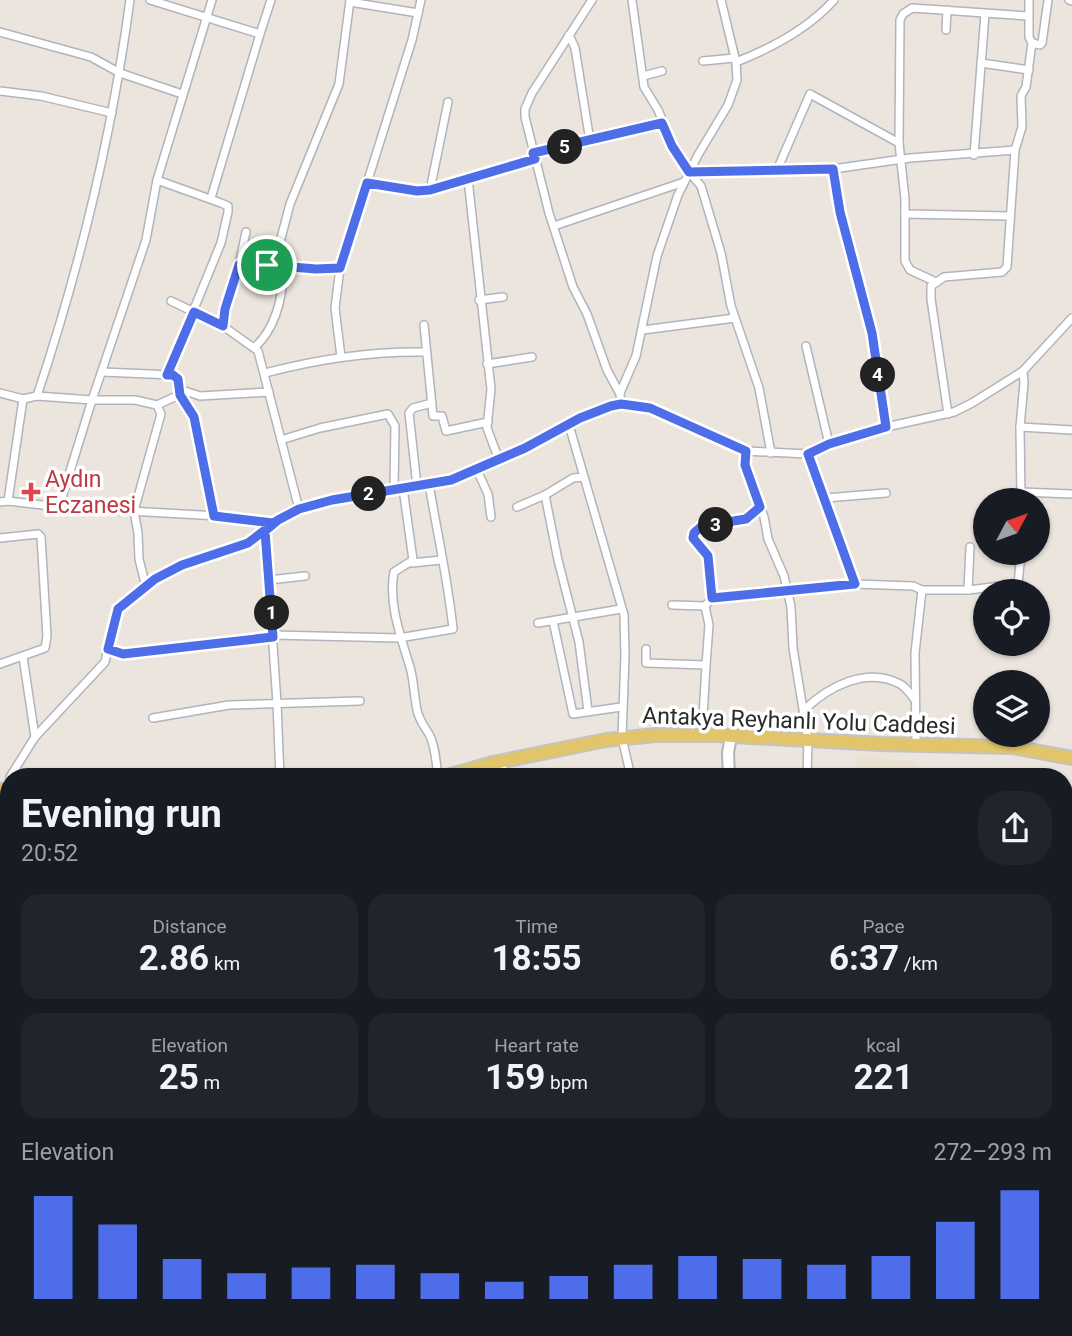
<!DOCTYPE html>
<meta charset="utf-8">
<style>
:root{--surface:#171b24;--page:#20242c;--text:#f1f3f6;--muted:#9ea1a6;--accent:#4e6de8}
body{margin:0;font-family:Roboto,sans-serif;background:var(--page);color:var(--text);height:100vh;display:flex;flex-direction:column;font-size:26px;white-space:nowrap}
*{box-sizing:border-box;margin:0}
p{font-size:23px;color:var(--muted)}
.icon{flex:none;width:38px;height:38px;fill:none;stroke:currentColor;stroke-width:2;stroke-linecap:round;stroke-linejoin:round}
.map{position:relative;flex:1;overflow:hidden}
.side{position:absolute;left:0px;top:768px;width:1073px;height:569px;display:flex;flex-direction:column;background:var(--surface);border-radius:28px 28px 0 0;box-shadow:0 2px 5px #0004}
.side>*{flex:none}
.needle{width:46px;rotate:49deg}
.tools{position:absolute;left:973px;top:488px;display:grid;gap:14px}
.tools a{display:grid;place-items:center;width:77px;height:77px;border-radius:50%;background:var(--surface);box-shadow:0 2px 5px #0004;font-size:35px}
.pin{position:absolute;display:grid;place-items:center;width:60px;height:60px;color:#fff;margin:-30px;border:4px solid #fff;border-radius:50%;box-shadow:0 2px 7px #0007}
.km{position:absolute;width:35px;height:35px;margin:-18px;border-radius:50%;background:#222;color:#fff;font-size:19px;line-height:35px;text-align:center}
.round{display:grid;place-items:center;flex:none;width:74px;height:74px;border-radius:28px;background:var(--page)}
.summary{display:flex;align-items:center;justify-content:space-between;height:119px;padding:0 21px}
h1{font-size:38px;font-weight:700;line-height:52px}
.stats{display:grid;grid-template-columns:repeat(3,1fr);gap:10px;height:119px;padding:7px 21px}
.stats div{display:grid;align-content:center;border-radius:18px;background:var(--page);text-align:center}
.stats b{font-size:35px;font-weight:700}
.stats small{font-size:19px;font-weight:400}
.stats p{font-size:19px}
.chart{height:196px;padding:14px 21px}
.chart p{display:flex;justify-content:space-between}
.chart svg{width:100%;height:126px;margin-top:7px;stroke:var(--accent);stroke-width:6}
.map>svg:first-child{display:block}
.education{fill:#ebe1cf}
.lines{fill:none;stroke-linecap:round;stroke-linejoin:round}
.minor-casing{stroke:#b1b4bc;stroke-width:10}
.tertiary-casing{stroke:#b1b4bc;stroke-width:12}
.secondary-casing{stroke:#b1b4bc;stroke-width:14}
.primary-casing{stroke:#c3c3c3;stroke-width:16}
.minor{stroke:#fff;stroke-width:7}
.tertiary{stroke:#fff;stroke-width:9}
.secondary{stroke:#fff;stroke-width:10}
.primary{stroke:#e2c56b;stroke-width:12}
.route-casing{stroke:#fff;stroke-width:14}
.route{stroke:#4e6de8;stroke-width:9}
.health-dot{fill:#e0444e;stroke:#fff;stroke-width:2.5}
.labels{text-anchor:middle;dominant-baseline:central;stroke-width:7;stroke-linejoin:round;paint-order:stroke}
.health-label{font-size:23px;fill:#be3a42;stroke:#fff;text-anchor:start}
.street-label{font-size:23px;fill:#2a2a2a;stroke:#fff}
</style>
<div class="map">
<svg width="1072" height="1336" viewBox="0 0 1072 1336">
<rect width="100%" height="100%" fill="#ebe5dd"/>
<polygon class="education" points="857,755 919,763 917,777 855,775"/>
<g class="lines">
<defs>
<g id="minor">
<polyline points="150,0 260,34 271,0"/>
<polyline points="592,0 532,93 525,109 525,117 549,213 573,287 587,314 607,370 620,394 621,404"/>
<polyline points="632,0 644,87 658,110 680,161 701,186 721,253 731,306 759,388 771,453"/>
<polyline points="1069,0 1072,1"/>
<polyline points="350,2 418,13"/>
<polyline points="946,30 947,10"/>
<polyline points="0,32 91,57 120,73 182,94"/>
<polyline points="569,35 575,48 590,141"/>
<polyline points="1032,43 1040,45 1042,43 1048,0"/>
<polyline points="703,61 734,58"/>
<path d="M 736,62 C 772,48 808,29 834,0"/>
<polyline points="981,63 1029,70"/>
<polyline points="643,76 662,71"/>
<polyline points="0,91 41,96 112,113"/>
<polyline points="533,153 662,123"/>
<polyline points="974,155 985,14"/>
<polyline points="833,169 840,212 871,333 886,427"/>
<polyline points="777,170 810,94 899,143"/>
<polyline points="689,172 833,169 910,158 1015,150 1022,127 1021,96 1026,87 1032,43 1029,37 1029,0"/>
<polyline points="468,179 491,389 487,428 499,460"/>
<polyline points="157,180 221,203 228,206 228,212 221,243 167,375"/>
<polyline points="367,183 412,40 421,0"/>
<polyline points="430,190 448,102"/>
<polyline points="211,198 260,34"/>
<polyline points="905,214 1009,216"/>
<polyline points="554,226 684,182"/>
<polyline points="239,265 246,232"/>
<polyline points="274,265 290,204 339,84 350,0"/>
<polyline points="936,282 910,270 905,261 905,199 899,143 900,20 903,14 912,8 1028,16"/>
<polyline points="479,300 503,297"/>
<polyline points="171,301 223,326"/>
<polyline points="424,325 433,416 442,416 446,431 488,422"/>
<polyline points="643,330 735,318"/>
<polyline points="806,346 829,444"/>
<path d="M 255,347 C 277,327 283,295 284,266"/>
<polyline points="341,357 335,308 340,268 367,183 417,191 430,190 535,158"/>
<polyline points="487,364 532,357"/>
<polyline points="102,372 173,375 179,379 179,389 200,396 269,392"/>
<path d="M 265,373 C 318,359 371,351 426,352"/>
<polyline points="0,393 23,399 37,396 92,400 135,400 157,405 161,414 134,511 138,533 139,559 146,587"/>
<polyline points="620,393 636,356 657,256 678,195 698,155 728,105 737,80 736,62 721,0"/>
<polyline points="179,395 194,417 214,516"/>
<path d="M 37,396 C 80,267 112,134 130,0"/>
<polyline points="157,405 179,395 179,392"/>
<polyline points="948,414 931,299 931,286 944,277 1002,272 1007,267 1015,150"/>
<polyline points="569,425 624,615 625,655 622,738 631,777"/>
<polyline points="1020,427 1072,430"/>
<polyline points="281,440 320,428 388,414 395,426 394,489"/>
<polyline points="746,451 745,465 764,517 768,539 784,576 791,607 793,648 808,740 807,777"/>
<polyline points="808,454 855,584 913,586 922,590 968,590 1018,584 1021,553"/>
<polyline points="477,470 488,494 491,517"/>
<polyline points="417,486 409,413 413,408 432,403"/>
<path d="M 403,488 L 413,560 L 394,572 C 388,604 401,637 410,667 C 414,681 414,696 417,710 C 419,720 424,726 429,734 C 436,747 436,764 438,777"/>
<polyline points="1021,492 1072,494"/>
<polyline points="545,495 558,560 579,642 588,711"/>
<polyline points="826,498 886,493"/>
<polyline points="1021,500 1020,427 1024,383 1023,371"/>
<polyline points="8,501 23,399"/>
<polyline points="0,502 8,501 59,507 218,516 274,522"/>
<polyline points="59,507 92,400 146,240 157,180 212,0"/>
<polyline points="517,507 545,495 573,478 584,477"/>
<polyline points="299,509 258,351 223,326 225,309 239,265 340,268"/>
<polyline points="265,531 277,703 280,777"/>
<polyline points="0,538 38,534 41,537 47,636 45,648 0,664"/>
<polyline points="412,563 441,560"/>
<polyline points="269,580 305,576"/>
<polyline points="968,590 970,547"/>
<polyline points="712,598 855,584"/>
<polyline points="672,605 705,606 712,598 708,556 693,538 697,529 702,526 746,519 760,507"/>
<polyline points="553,621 573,714 621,707"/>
<polyline points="538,623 621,609"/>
<path d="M 273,635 L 399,638 L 453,629 C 448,580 437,532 429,484"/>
<polyline points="108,649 123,654 273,637"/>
<polyline points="646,649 646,663 706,665 709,625 705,606"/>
<polyline points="23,657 35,737"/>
<path d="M 804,710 C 828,687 866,666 900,684 C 906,687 911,695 915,700"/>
<polyline points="153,718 229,705 360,701"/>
<polyline points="702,734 706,665"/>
<polyline points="916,745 915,653 922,590"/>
<polyline points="502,761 505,777"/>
<polyline points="10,777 35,737 105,662 115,616 118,609 125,601 155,579 182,565 248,543 278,520 299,509 332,500 451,480 525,448 580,417 621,404 650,408 746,451 808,454 829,444 886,427 954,412 972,403 1023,371 1072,318"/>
<polyline points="1064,1058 1071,1039 1072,1020"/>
<polyline points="1064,1175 1072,1165"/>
<polyline points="654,1328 661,1336"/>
<polyline points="704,1328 713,1336"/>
<polyline points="778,1328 787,1336"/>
<polyline points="994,1328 998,1336"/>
<polyline points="597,1336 600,1333 607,1336"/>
<polyline points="642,1336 647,1328"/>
<polyline points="739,1336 752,1328"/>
<polyline points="955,1336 958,1328"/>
</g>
<g id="tertiary">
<polyline points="1064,1035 1072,1040"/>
<polyline points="1064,1176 1072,1182"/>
</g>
<g id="secondary">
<polyline points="729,777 728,753 731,736"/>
<polyline points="1064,1202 1072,1211"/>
<polyline points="1070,1336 1072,1332"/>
</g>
<g id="primary">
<polyline points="444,777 493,763 606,740 656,735 716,735 881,744 1012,747 1072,758"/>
<polyline points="0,790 9,790"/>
</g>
</defs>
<use href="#minor" class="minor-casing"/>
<use href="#tertiary" class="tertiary-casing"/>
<use href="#secondary" class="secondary-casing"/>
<use href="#primary" class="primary-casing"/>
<use href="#minor" class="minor"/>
<use href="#tertiary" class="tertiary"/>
<use href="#secondary" class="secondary"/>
<use href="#primary" class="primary"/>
</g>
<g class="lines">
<defs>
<polyline id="route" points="267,265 239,265 225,309 223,326 194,312 167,375 173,375 178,379 180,395 194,417 214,516 273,523 278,520 265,531 273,637 123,654 108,649 118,609 155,579 182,565 248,543 278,520 299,509 332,500 451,480 525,448 580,418 611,406 621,404 650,408 746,451 745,465 760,507 746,519 702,526 694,533 693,538 708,556 712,598 855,584 808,454 829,444 886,427 872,333 840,212 833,169 689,172 672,146 662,123 533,153 535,159 430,190 417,191 367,183 340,268 316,269 267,265"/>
</defs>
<use href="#route" class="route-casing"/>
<use href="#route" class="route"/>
</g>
<path class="health-dot" d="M27.5 481.5h7v7h7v7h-7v7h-7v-7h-7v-7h7z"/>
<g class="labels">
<g class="health-label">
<text x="45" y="479">Aydın<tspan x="45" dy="26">Eczanesi</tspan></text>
</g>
<g class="street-label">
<text transform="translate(799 721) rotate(2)">Antakya Reyhanlı Yolu Caddesi</text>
</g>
</g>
</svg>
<div class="tools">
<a><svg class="needle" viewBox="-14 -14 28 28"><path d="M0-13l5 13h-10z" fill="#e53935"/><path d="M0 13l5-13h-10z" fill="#9ea1a6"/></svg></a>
<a><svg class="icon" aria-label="locate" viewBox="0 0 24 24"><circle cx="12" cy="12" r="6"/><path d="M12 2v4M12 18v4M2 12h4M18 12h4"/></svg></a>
<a><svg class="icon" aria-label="layers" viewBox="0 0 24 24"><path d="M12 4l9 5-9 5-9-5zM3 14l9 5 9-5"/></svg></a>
</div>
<div class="pin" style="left:267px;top:265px;background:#1e9e55"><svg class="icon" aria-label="arrive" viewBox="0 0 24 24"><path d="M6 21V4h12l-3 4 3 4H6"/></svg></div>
<b class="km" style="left:272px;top:613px">1</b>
<b class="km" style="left:369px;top:494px">2</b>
<b class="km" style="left:716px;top:525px">3</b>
<b class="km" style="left:878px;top:375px">4</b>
<b class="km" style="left:565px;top:147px">5</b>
<section class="side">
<div class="summary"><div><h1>Evening run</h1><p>20:52</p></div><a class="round"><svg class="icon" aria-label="share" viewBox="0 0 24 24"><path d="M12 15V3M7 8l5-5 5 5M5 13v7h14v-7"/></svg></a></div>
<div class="stats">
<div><p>Distance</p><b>2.86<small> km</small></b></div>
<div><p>Time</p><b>18:55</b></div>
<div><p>Pace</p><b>6:37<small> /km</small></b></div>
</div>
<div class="stats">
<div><p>Elevation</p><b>25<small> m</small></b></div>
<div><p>Heart rate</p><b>159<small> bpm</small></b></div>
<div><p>kcal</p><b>221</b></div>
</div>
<div class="chart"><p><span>Elevation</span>272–293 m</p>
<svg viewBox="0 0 160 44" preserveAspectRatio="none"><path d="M5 44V8M15 44V18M25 44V30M35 44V35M45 44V33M55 44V32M65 44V35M75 44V38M85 44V36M95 44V32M105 44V29M115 44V30M125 44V32M135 44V29M145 44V17M155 44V6"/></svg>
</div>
</section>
</div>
